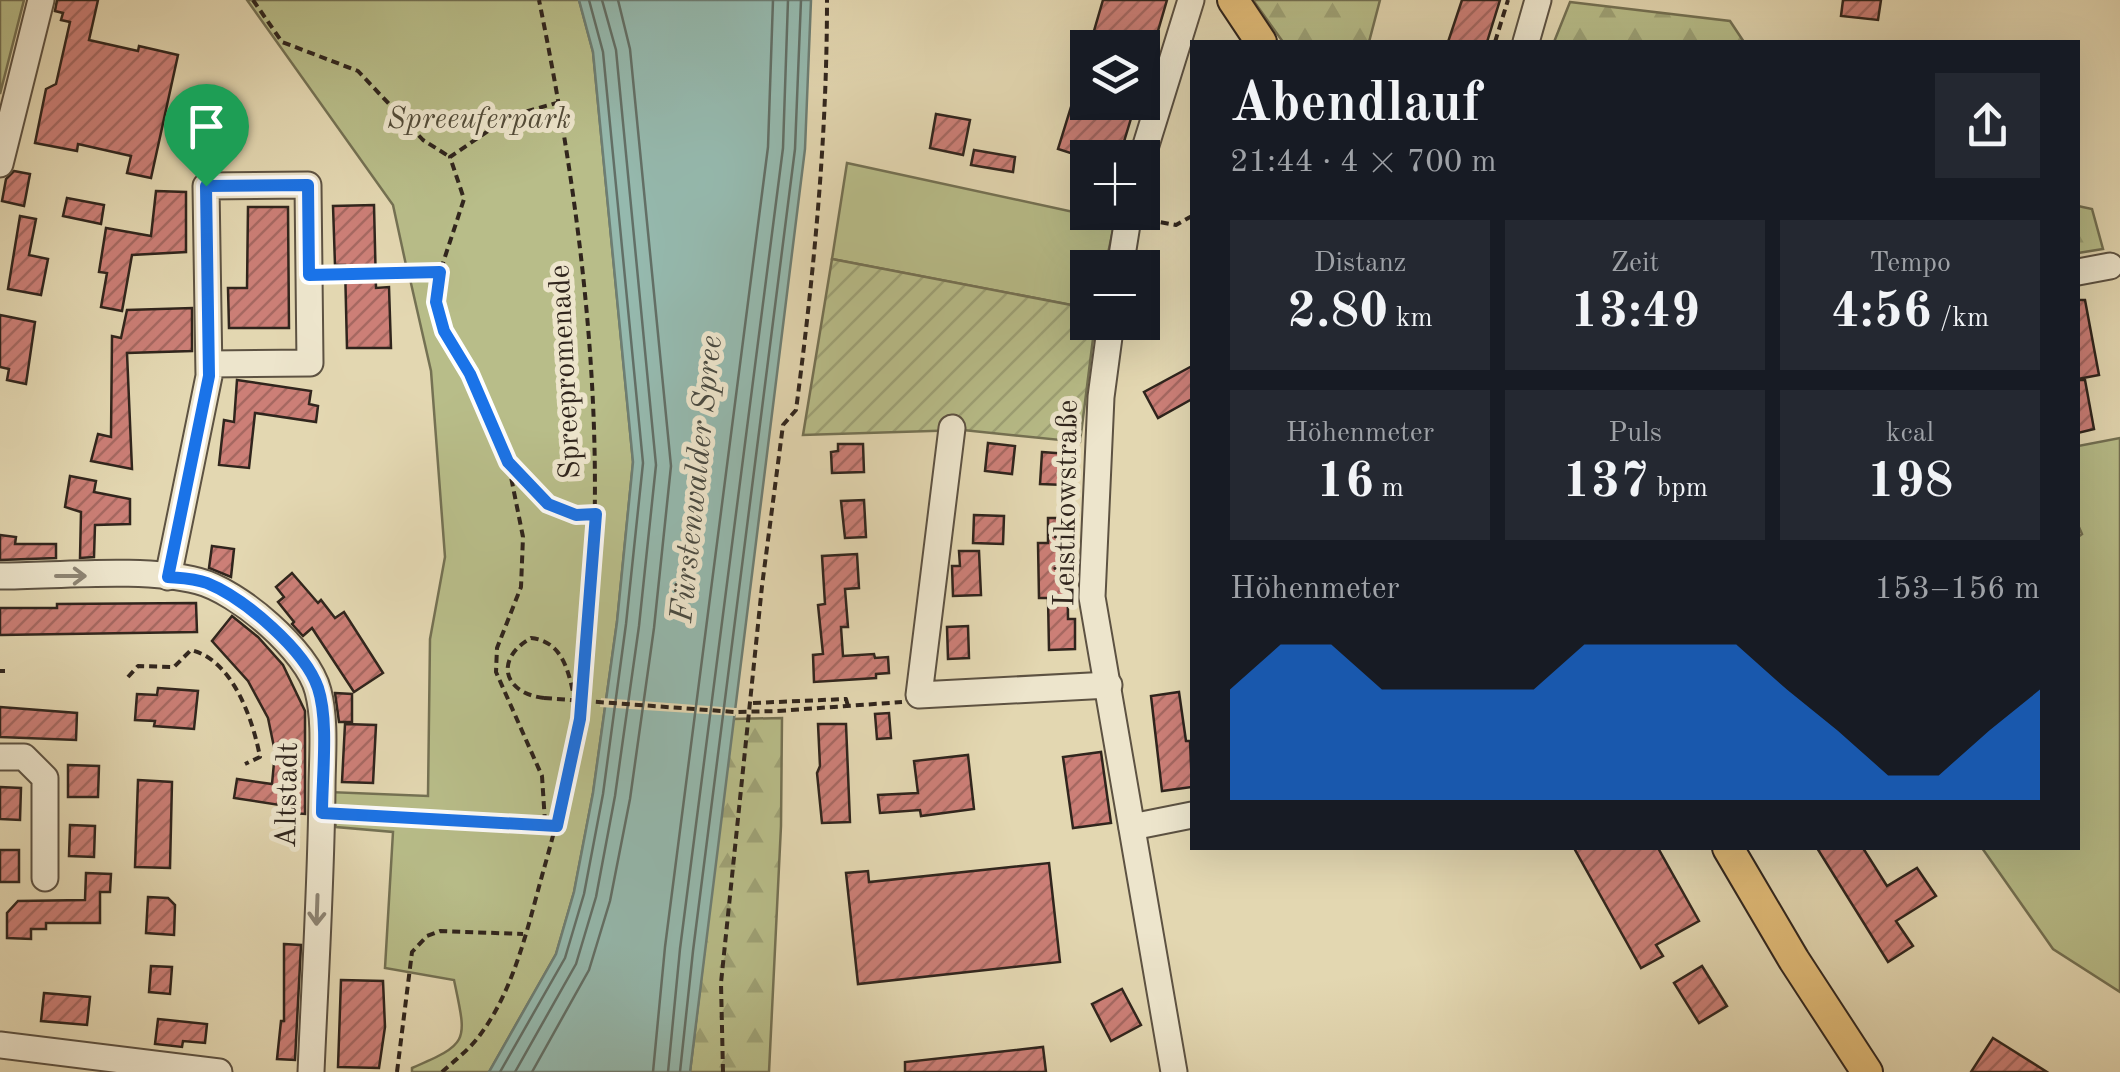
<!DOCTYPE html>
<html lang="de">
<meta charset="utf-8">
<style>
:root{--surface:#171b24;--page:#242831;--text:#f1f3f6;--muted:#9ea1a6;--accent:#1a73e8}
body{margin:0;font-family:"Old Standard TT",serif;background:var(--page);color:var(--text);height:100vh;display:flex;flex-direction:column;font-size:38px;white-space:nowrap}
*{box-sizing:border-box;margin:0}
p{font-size:32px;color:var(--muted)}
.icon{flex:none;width:55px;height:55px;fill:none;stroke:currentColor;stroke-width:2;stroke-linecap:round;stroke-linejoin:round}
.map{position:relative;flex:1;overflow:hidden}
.sheet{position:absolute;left:1190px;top:40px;width:890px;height:810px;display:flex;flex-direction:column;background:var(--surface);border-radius:0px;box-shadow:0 10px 40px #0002}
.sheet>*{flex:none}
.controls{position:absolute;left:1070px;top:30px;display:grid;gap:20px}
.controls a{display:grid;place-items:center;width:90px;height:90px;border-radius:0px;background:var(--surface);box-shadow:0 10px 40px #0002;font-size:50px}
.pin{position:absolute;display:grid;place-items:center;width:85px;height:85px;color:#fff;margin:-102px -42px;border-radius:50% 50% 50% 0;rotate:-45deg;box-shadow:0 0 10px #0007}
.pin .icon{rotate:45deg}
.round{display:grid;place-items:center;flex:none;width:105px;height:105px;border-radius:0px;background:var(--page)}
.headline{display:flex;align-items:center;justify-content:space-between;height:170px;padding:0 40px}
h1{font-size:55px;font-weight:700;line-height:75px}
.stats{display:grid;grid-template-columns:repeat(3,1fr);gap:15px;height:170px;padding:10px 40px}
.stats div{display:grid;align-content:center;border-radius:0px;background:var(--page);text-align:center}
.stats b{font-size:50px;font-weight:700}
.stats small{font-size:28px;font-weight:400}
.stats p{font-size:28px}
.chart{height:280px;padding:20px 40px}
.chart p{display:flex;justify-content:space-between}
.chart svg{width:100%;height:180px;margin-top:10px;fill:var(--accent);opacity:.7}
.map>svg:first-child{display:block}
.green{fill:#b8bd89;stroke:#747153;stroke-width:2.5}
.forest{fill:url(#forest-firs);stroke:#747153;stroke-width:2.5}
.garden{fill:url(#garden-furrows);stroke:#747153;stroke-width:2.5}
.water{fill:#95b9ae;stroke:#6d7e74;stroke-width:2.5}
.pier{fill:#e3d7b1}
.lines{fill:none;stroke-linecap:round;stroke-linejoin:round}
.shore{stroke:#626f66;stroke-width:2.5}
.building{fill:url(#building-hatch);stroke:#30251d;stroke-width:2.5}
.minor-casing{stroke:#5d5242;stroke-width:29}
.major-casing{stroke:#30251d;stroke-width:34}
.path{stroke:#30251d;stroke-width:4;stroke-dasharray:8 5;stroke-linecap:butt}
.minor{stroke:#ede5cc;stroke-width:25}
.major{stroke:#e2bc78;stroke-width:30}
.path-bridge{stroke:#30251d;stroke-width:4;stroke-dasharray:8 5;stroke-linecap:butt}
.oneway{stroke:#8e8574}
.route-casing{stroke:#fff;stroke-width:20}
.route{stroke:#1a73e8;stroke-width:12}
.labels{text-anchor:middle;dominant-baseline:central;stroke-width:10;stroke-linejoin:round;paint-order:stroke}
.park-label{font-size:30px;font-style:italic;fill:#524b38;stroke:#ede5cc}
.street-label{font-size:30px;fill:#30251d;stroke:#ede5cc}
.water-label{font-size:32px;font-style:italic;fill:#494a41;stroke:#ede5cc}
</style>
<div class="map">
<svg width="2120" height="1072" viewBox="0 0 2120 1072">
<defs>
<pattern id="forest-firs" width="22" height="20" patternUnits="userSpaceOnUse" patternTransform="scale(2.5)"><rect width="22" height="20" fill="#b8bd89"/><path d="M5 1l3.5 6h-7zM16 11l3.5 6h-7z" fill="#9ea276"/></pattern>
<pattern id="garden-furrows" width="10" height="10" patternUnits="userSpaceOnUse" patternTransform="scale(2.5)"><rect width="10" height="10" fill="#b8bd89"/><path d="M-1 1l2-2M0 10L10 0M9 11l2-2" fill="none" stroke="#9ea276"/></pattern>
<pattern id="building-hatch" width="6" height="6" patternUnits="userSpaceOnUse" patternTransform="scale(2.5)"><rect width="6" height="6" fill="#cc7f77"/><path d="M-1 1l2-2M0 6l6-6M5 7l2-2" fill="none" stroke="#a66861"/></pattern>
</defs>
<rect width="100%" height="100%" fill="#e3d7b1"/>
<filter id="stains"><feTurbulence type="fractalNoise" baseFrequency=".002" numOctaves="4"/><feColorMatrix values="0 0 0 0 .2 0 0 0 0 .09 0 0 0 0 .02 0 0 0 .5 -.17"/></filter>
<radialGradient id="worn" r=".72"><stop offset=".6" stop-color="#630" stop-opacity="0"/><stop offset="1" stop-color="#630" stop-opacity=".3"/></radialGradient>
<g class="green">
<polygon points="0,0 24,0 0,94"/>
<path d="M 247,0 L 579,0 L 593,52 L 633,462 L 617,622 L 593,793 L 574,892 L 556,954 L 489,1072 L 412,1072 L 412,1068 C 470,1043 467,1042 454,980 L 385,968 L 393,832 L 336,827 L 329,792 L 428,796 L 430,639 L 445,557 L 431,371 L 410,279 L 321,281 L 321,268 L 406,265 L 393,205 Z"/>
<polygon points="847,163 1115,221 1105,267 1088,268 1087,308 832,259"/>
<polygon points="2120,438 2120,992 2053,949 1982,848 2078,848 2078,537 2082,534 2078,525 2078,446"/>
</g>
<g class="forest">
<polygon points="1253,0 1380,0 1369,42 1283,42"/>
<polygon points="1570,2 1730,21 1744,42 1554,42"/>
<polygon points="2078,206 2092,209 2103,249 2078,253"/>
<polygon points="782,718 781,826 769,1072 690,1072 732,719"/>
</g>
<polygon class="garden" points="832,259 1087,308 1088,322 1095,323 1080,442 963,430 803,435"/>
<polygon class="water" points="579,0 811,0 805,149 690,1072 489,1072 556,954 574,892 593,793 617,622 633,462 593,52"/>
<polygon class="pier" points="601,698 736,708 739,708 735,716 600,707"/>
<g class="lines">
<g class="shore">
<polyline points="500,1072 565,958 584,894 603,794 626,624 643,463 603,52 589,0"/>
<polyline points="515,1072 576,964 596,897 615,796 639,626 656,465 616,50 602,0"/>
<polyline points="532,1072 589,970 610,901 630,799 654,628 671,466 630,49 618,0"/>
<polyline points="653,1072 665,947 768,147 773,0"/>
<polyline points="668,1072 680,949 783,148 788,0"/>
<polyline points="680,1072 693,951 795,149 801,0"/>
</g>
</g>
<g class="building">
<polygon points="57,0 98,0 89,40 138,51 139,46 178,55 151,178 127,173 131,156 78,144 77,151 35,143 46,89 56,84 70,22 61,20 63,13 55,11"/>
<polygon points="1103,0 1167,0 1153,48 1089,48"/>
<polygon points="1462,0 1500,0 1487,42 1448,42"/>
<polygon points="1843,0 1881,0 1878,20 1841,16"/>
<polygon points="1084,65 1088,66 1088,102 1136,102 1119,158 1086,158 1058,149"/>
<polygon points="936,114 970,120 963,155 930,148"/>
<polygon points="974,150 1015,157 1013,172 971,165"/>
<polygon points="14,171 30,174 24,206 2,201 6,179"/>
<polygon points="156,191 186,192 186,252 132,255 122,311 101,307 107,273 99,272 106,228 151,236"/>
<polygon points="67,198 104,205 101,224 63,216"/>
<polygon points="374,205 376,288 389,287 391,348 347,348 345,265 335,265 333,206"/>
<polygon points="248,207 288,207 289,328 229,328 228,288 247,288"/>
<polygon points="20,216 36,219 29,255 48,259 41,295 8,289"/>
<polygon points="2078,300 2085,300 2099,375 2078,379"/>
<polygon points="192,308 192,351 127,353 132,469 91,461 98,434 111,437 112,336 121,338 127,310"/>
<polygon points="0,315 35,322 26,384 7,380 9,369 0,367"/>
<polygon points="1192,366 1192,399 1158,418 1144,392"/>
<polygon points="237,380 311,391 309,404 318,406 316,422 255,413 249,468 219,465 224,420 234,422"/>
<polygon points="2078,380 2085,380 2094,429 2078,433"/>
<polygon points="988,443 1015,446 1012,474 985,471"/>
<polygon points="838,444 863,444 864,472 832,473 831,452 838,451"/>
<polygon points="1042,452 1068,454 1065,485 1040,484"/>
<polygon points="70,476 96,481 94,492 130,499 130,524 95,525 94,557 80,558 81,512 65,507"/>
<polygon points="864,500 866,537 845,538 841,501"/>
<polygon points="974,515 1004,516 1003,544 973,543"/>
<polygon points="1048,518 1071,518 1071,541 1067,541 1068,619 1075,619 1075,649 1049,650 1048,598 1039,598 1038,543 1048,543"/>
<polygon points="0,535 16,537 15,544 56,544 56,558 0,560"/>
<polygon points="212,546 234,549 231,577 209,568"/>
<polygon points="959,551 979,551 981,595 953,596 952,566 960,566"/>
<polygon points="857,554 859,588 845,589 848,627 841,627 843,656 874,654 875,658 888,657 889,673 876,674 876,678 814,682 813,655 823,654 818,605 825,604 822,556"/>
<polygon points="292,573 318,603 321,600 335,618 344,612 383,673 354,692 312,628 303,636 292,624 294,622 278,602 284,597 276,587"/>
<polygon points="196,603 197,632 0,635 0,608 57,608 57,604"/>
<polygon points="232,616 258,637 283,665 305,711 305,814 280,812 280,805 234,798 237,779 272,784 275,752 268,718 248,681 212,641"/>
<polygon points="968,626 969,658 948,659 947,627"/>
<polygon points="158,688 198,691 194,729 154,726 155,721 135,720 137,694 157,695"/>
<polygon points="1179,692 1186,741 1190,741 1192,787 1162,791 1151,696"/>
<polygon points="335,693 352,694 352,722 339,722"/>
<polygon points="0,707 77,713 76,740 0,737"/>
<polygon points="889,713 891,738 877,739 875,714"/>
<polygon points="345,724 376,725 373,783 342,782"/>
<polygon points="818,724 846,724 850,822 822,823 817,773 820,766"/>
<polygon points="1101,752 1111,823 1073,828 1063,757"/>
<polygon points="968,755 974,809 921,816 920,810 880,813 878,795 918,793 914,761"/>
<polygon points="68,765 99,766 98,797 68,797"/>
<polygon points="138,780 172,782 170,868 135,867"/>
<polygon points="0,787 21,788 20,820 0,819"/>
<polygon points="70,825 95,826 94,857 69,856"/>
<polygon points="1574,848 1658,848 1699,921 1656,945 1663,956 1641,968"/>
<polygon points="1817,848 1863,848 1887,886 1917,868 1936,896 1896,921 1913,946 1888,962"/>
<rect x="0" y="850" width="19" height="32"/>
<polygon points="1049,863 1060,962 858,984 846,873 868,871 869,882"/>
<polygon points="86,873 111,874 110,892 100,892 100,923 46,923 46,929 31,929 31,939 7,938 7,913 18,901 85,900"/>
<polygon points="148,897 168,898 175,905 174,935 146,933"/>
<polygon points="284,944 301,945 295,1060 277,1059 281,1021 284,1021"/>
<polygon points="151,966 172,967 170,994 149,992"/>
<polygon points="1702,966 1727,1006 1699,1023 1674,983"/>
<polygon points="341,980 383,981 385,1027 379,1068 338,1067"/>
<polygon points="1122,989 1141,1025 1111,1041 1092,1004"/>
<polygon points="44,993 90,997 87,1025 41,1021"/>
<polygon points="158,1019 207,1024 205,1043 183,1041 182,1047 155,1044"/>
<polygon points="1993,1038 2047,1072 1971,1072"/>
<polygon points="1043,1047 1046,1072 905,1072 905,1062"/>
</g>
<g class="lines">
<defs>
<g id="minor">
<polyline points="1526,42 1538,0"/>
<polyline points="1142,158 1191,0"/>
<polyline points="0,164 41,0"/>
<polyline points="1120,268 1129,212"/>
<polyline points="2078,272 2110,266"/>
<polyline points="1111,322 1101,397 1092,597 1174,1072"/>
<polyline points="952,428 919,695 1109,685"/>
<path d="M 0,576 C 57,576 145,567 198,581 C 238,591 308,651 318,691 C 326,722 322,758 322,790 C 321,884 315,978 311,1072"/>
<polyline points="168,577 209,376 206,186 308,185 310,363 209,364"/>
<polyline points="0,757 24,757 45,778 45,878"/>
<polyline points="1132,827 1192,815"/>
<polyline points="0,1045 219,1072"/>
</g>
<g id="major">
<polyline points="1233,0 1261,42"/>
<polyline points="1728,848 1794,960 1867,1072"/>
</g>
</defs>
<use href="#minor" class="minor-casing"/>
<use href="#major" class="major-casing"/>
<g class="path">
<polyline points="253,0 282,42 358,71 423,140 450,157"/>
<polyline points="1495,42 1508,0"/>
<polyline points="1148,220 1176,225 1192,216"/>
<polyline points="328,274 439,272"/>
<path d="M 510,464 C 536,494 555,516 596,514"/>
<polyline points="0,671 5,671"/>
<path d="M 128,677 L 138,666 L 174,667 L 191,650 C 233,660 253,720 260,757 L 245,764"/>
<path d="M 544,698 C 503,693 494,659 531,638 C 569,642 570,684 578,715"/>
<polyline points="753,703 846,699 848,706"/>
<polyline points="778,711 902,702"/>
<polyline points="342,814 557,826"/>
<polyline points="545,822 542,776 496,672 497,648 521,587 523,537 508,462 470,374 444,331 437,302 440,272 464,199 450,157 510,116 560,102"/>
<polyline points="397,1072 412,952 427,936 440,931 523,934"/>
<path d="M 442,1072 C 455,1060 470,1049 480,1035 C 516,987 529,921 545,865 C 626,582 597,284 539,0"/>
<path d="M 723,1072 L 721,983 L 762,586 L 783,425 L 796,410 C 814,273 827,138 827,0"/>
</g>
<use href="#minor" class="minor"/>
<use href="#major" class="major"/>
<polyline class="path-bridge" points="544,698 735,712 778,711"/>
</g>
<defs><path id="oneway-shaft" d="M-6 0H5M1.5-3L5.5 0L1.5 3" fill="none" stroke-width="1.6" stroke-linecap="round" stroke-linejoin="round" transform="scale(2.5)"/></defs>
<g class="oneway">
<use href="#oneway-shaft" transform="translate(71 576)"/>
<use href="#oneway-shaft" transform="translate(317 910) rotate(92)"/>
</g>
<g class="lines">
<defs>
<path id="route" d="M 308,185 L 309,275 L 440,272 L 436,302 L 444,331 L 470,374 L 508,462 L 548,504 L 576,515 L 596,514 L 580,719 L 557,826 L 322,813 C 322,777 329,721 318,688 C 305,650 244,598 207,583 C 194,578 181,578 168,577 L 209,376 L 206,186 Z"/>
</defs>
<use href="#route" class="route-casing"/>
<use href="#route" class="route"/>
</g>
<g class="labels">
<g class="park-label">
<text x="479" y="120">Spreeuferpark</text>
</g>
<g class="street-label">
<text transform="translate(566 372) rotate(-93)">Spreepromenade</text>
<text transform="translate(1067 503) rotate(-89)">Leistikowstraße</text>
<text transform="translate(288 795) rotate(-89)">Altstadt</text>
</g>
<g class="water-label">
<text transform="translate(698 479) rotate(-84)">Fürstenwalder Spree</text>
</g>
</g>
<rect width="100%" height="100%" filter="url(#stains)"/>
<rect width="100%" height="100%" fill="url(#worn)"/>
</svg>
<div class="controls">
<a><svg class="icon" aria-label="layers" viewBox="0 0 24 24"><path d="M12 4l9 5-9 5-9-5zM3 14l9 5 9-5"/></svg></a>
<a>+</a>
<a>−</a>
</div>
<div class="pin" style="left:206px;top:186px;background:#1e9e55"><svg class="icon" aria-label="arrive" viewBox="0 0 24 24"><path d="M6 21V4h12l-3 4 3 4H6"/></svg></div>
<section class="sheet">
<div class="headline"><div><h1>Abendlauf</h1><p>21:44 · 4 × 700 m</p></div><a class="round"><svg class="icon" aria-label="share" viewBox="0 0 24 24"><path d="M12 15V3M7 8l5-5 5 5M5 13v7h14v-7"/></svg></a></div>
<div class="stats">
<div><p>Distanz</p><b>2.80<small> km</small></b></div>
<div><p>Zeit</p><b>13:49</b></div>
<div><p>Tempo</p><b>4:56<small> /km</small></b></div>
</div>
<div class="stats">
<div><p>Höhenmeter</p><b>16<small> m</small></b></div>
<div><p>Puls</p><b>137<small> bpm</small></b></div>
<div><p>kcal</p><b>198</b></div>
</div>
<div class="chart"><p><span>Höhenmeter</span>153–156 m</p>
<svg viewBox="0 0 160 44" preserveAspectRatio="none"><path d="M0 44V17L10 6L20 6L30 17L40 17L50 17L60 17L70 6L80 6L90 6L100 6L110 17L120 27L130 38L140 38L150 27L160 17V44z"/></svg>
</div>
</section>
</div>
